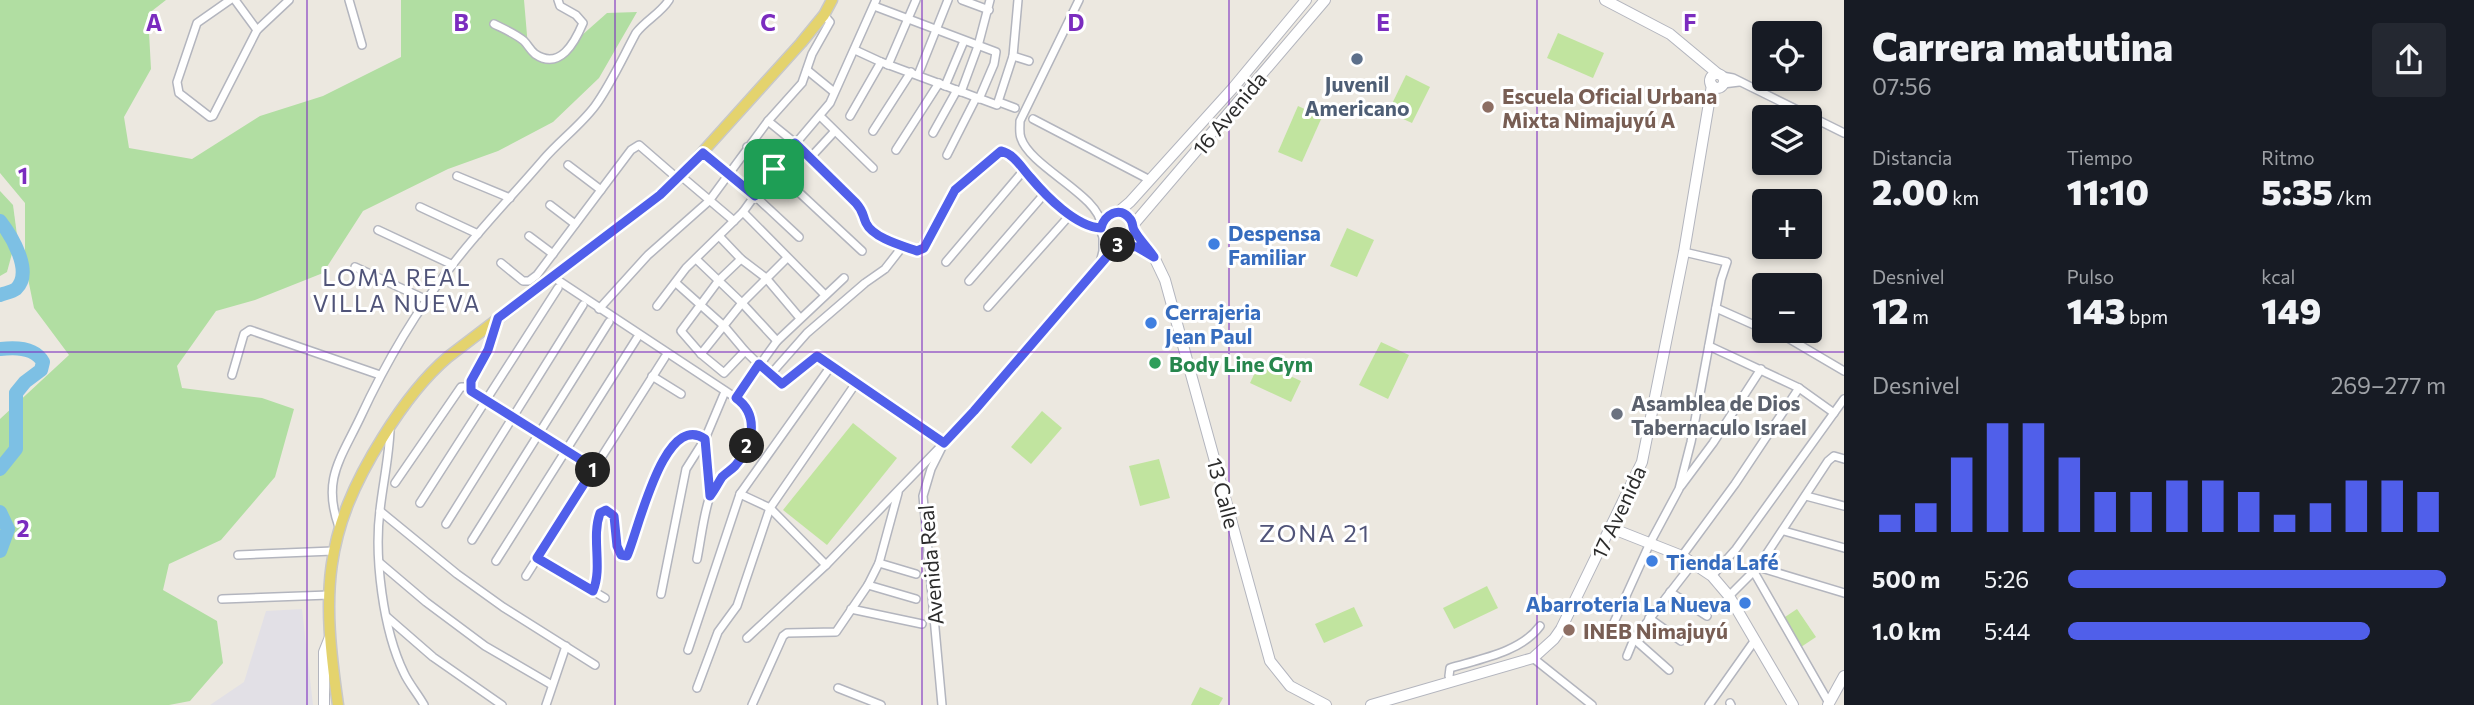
<!DOCTYPE html>
<html lang="es">
<meta charset="utf-8">
<style>
:root{--surface:#171b24;--page:#242831;--text:#f1f3f6;--muted:#9ea1a6;--accent:#505fea}
body{margin:0;font-family:Commissioner,sans-serif;background:var(--page);color:var(--text);height:100vh;display:flex;flex-direction:column;font-size:26px;white-space:nowrap}
*{box-sizing:border-box;margin:0}
p{font-size:23px;color:var(--muted)}
.icon{flex:none;width:38px;height:38px;fill:none;stroke:currentColor;stroke-width:2;stroke-linecap:round;stroke-linejoin:round}
.map{position:relative;flex:1;overflow:hidden}
.panel{display:flex;flex-direction:column;background:var(--surface);width:630px}
.panel>*{flex:none}
.buttons{position:absolute;left:1752px;top:21px;display:grid;gap:14px}
.buttons a{display:grid;place-items:center;width:70px;height:70px;border-radius:7px;background:var(--surface);box-shadow:0 4px 10px #0003;font-size:35px}
.pin{position:absolute;display:grid;place-items:center;width:60px;height:60px;color:#fff;margin:-30px;border-radius:14px;box-shadow:0 4px 10px #0006}
.km{position:absolute;width:35px;height:35px;margin:-18px;border-radius:50%;background:#222;color:#fff;font-size:19px;line-height:35px;text-align:center}
.round{display:grid;place-items:center;flex:none;width:74px;height:74px;border-radius:7px;background:var(--page)}
.headline{display:flex;align-items:center;justify-content:space-between;height:119px;padding:0 28px}
h1{font-size:38px;font-weight:800;line-height:52px}
.figures{display:grid;grid-template-columns:repeat(3,1fr);gap:10px;height:119px;padding:7px 28px}
.figures div{display:grid;align-content:center}
.figures b{font-size:35px;font-weight:800}
.figures small{font-size:19px;font-weight:400}
.figures p{font-size:19px}
.chart{height:196px;padding:14px 28px}
.chart p{display:flex;justify-content:space-between}
.chart svg{width:100%;height:126px;margin-top:7px;stroke:var(--accent);stroke-width:6}
ul{padding:0 28px;list-style:none;font-size:23px}
li{display:grid;grid-template-columns:112px 84px 1fr;align-items:center;height:52px}
li i{height:18px;border-radius:9px;background:var(--accent)}
main{display:flex;flex:1;min-height:0}
.map>svg:first-child{display:block}
.industrial{fill:#e2e0e6}
.green{fill:#b1dea2}
.pitch{fill:#c1e49f}
.lines{fill:none;stroke-linecap:round;stroke-linejoin:round}
.river{stroke:#7dc0e4;stroke-width:14}
.street-casing{stroke:#b3b5be;stroke-width:10}
.secondary-casing{stroke:#b3b5be;stroke-width:12}
.primary-casing{stroke:#c8c8c8;stroke-width:13}
.street{stroke:#fff;stroke-width:7}
.secondary{stroke:#fff;stroke-width:10}
.primary{stroke:#e4d36d;stroke-width:10}
.route-casing{stroke:#fff;stroke-width:14}
.route{stroke:#505fea;stroke-width:9}
.grid{fill:none;stroke:#7b2cbf;stroke-width:2;stroke-opacity:0.55}
.service-dot{fill:#5c6f8a;stroke:#fff;stroke-width:2.5}
.education-dot{fill:#8d6e63;stroke:#fff;stroke-width:2.5}
.shop-dot{fill:#3f7fe0;stroke:#fff;stroke-width:2.5}
.leisure-dot{fill:#2e9e5b;stroke:#fff;stroke-width:2.5}
.worship-dot{fill:#6b7280;stroke:#fff;stroke-width:2.5}
.labels{text-anchor:middle;dominant-baseline:central;stroke-width:6;stroke-linejoin:round;paint-order:stroke}
.service-label{font-size:21px;font-weight:bold;fill:#4e5e75;stroke:#fff}
.education-label{font-size:21px;font-weight:bold;fill:#785e54;stroke:#fff;text-anchor:start}
.street-label{font-size:21px;fill:#2c2c2c;stroke:#fff}
.shop-label{font-size:21px;font-weight:bold;fill:#366cbe;stroke:#fff;text-anchor:start}
.leisure-label{font-size:21px;font-weight:bold;fill:#27864d;stroke:#fff;text-anchor:start}
.worship-label{font-size:21px;font-weight:bold;fill:#5b616d;stroke:#fff;text-anchor:start}
.neighbourhood-label{font-size:23px;letter-spacing:2px;fill:#505479;stroke:#fff}
.quarter-label{font-size:24px;letter-spacing:2px;fill:#505479;stroke:#fff}
.grid-label{font-size:23px;text-anchor:middle;font-weight:bold;fill:#7b2cbf;stroke:#fff;stroke-width:6;stroke-linejoin:round;paint-order:stroke}
</style>
<main>
<div class="map">
<svg width="1844" height="705" viewBox="0 0 1844 705">
<rect width="100%" height="100%" fill="#ece8e0"/>
<polygon class="industrial" points="302,609 313,705 210,705 244,682 266,611"/>
<g class="green">
<polygon points="0,0 166,0 148,14 151,69 124,117 129,148 192,159 260,116 323,96 401,57 401,0 524,0 528,47 555,59 607,13 637,12 599,78 553,122 498,151 448,169 363,211 323,273 255,300 216,311 177,366 182,388 262,398 294,409 275,477 221,540 169,564 163,590 217,621 223,663 190,701 169,705 0,705 0,419 69,355 34,308 25,264 25,203 0,173"/>
<polygon points="0,191 13,205 17,235 7,272 0,276"/>
</g>
<g class="pitch">
<polygon points="1558,33 1604,53 1593,78 1547,58"/>
<polygon points="1406,75 1430,87 1412,123 1388,112"/>
<polygon points="1298,106 1322,117 1302,162 1278,152"/>
<polygon points="1347,228 1374,240 1357,277 1330,266"/>
<polygon points="1381,342 1409,355 1388,399 1359,385"/>
<polygon points="1260,362 1301,381 1291,402 1250,383"/>
<polygon points="1042,411 1062,428 1031,464 1011,447"/>
<polygon points="853,423 897,458 827,545 783,510"/>
<polygon points="1159,459 1170,498 1140,506 1129,466"/>
<polygon points="1487,586 1498,608 1454,629 1443,608"/>
<polygon points="1354,607 1363,626 1324,643 1315,624"/>
<polygon points="1797,609 1816,637 1801,647 1782,619"/>
<polygon points="1200,687 1223,698 1219,705 1191,705"/>
</g>
<g class="lines">
<g class="river">
<path d="M 0,221 C 11,235 34,272 16,289 C 12,292 5,293 0,295"/>
<path d="M 0,349 C 16,347 35,347 43,362 L 41,370 L 25,382 L 16,393 L 16,449 L 0,469"/>
<polyline points="0,512 8,529 0,551"/>
</g>
<defs>
<g id="street">
<polyline points="230,0 197,23 177,82 179,93 210,117 213,116 257,30 289,0"/>
<polyline points="235,0 257,30"/>
<polyline points="349,0 362,45"/>
<polyline points="962,0 989,10"/>
<path d="M 1079,0 L 1020,121 C 1020,127 1019,133 1021,138 C 1030,167 1102,197 1101,226"/>
<polyline points="874,6 996,52 994,64 979,99"/>
<path d="M 494,24 C 504,29 516,34 524,41 C 528,45 530,50 535,54 C 560,71 575,42 583,23 L 576,15 L 560,6 L 558,0"/>
<polyline points="855,50 881,62 997,105 1013,56 1018,0"/>
<polyline points="1013,56 1029,61"/>
<polyline points="888,65 916,0"/>
<polyline points="807,70 834,92"/>
<polyline points="918,75 948,0"/>
<polyline points="1722,76 1733,78 1844,133"/>
<polyline points="1723,84 1739,82"/>
<polyline points="945,86 964,41"/>
<polyline points="961,92 978,46 990,0"/>
<polyline points="999,102 1015,108"/>
<polyline points="820,116 873,168"/>
<polyline points="850,116 881,62"/>
<polyline points="1033,119 1150,180"/>
<path d="M 768,121 L 795,143 L 856,203 C 864,211 862,214 866,223 C 873,238 903,246 917,251 L 924,248 L 955,190 L 1001,151 C 1014,154 1021,167 1030,177 C 1046,195 1076,227 1101,228"/>
<polyline points="873,131 911,72"/>
<polyline points="933,133 957,90"/>
<polyline points="747,147 774,169 862,251"/>
<polyline points="896,150 939,83"/>
<polyline points="703,153 755,196 799,237"/>
<polyline points="947,155 976,98"/>
<polyline points="811,157 834,132"/>
<polyline points="568,165 601,190"/>
<polyline points="457,176 510,198"/>
<polyline points="681,176 734,221"/>
<polyline points="550,205 575,224"/>
<polyline points="420,207 478,234"/>
<polyline points="743,212 825,295"/>
<circle cx="1117" cy="229" r="16"/>
<polyline points="378,230 453,265"/>
<polyline points="529,236 553,254"/>
<polyline points="720,237 741,259 766,278 799,317"/>
<polyline points="696,259 742,303 777,341"/>
<polyline points="741,259 719,280 681,331 701,354 724,373 745,351"/>
<polyline points="946,262 1024,170"/>
<polyline points="501,263 523,281 529,281 537,275 631,150 639,145 677,178"/>
<polyline points="1100,263 1103,251 1103,237"/>
<polyline points="355,267 427,300"/>
<path d="M 553,277 L 736,398 C 760,415 753,444 736,465 C 726,476 714,485 709,499 C 703,518 701,539 697,559"/>
<polyline points="969,281 1046,192"/>
<polyline points="676,283 724,326 745,351 779,384 782,384 817,356 944,443 826,565 747,638"/>
<polyline points="657,306 686,268 743,212 774,169 830,103 876,0"/>
<polyline points="988,307 1070,215"/>
<polyline points="1716,308 1761,328"/>
<polyline points="599,309 648,255 709,201 768,121 802,83 812,54 830,22 824,15"/>
<polyline points="1776,331 1844,371"/>
<polyline points="1709,346 1799,388 1834,413"/>
<polyline points="701,354 742,303 787,258"/>
<polyline points="232,375 244,334 250,330 380,375"/>
<polyline points="770,375 807,333 865,283 885,269 903,246"/>
<polyline points="652,376 681,394"/>
<polyline points="470,387 473,394 594,468"/>
<polyline points="470,387 473,376 488,350 497,320"/>
<polyline points="736,398 777,341 844,278"/>
<path d="M 390,430 C 389,457 383,483 380,510 C 374,557 383,630 404,673 C 409,684 418,694 424,705"/>
<polyline points="395,483 461,387 470,387"/>
<polyline points="1681,486 1713,443 1761,369"/>
<polyline points="740,494 770,508 826,565"/>
<polyline points="1806,496 1844,506"/>
<polyline points="420,503 558,288"/>
<polyline points="380,511 457,574 503,607 595,665"/>
<polyline points="446,524 583,305"/>
<path d="M 339,527 C 322,480 340,460 360,418 C 385,364 416,311 453,264 C 481,228 513,195 543,160 C 559,141 580,126 595,106 C 611,84 623,57 636,33 C 646,20 661,13 669,0"/>
<polyline points="1784,531 1844,548"/>
<polyline points="472,540 609,322"/>
<polyline points="238,555 333,551"/>
<polyline points="1682,556 1735,484 1799,388"/>
<polyline points="537,558 605,598"/>
<polyline points="496,561 637,338"/>
<polyline points="380,563 426,602 485,646 552,685"/>
<polyline points="879,563 916,574"/>
<polyline points="1758,567 1844,593"/>
<polyline points="1754,572 1829,703"/>
<polyline points="526,576 665,357"/>
<polyline points="1712,576 1736,549 1844,399"/>
<polyline points="868,585 916,599"/>
<path d="M 592,591 C 604,568 591,538 600,513 L 606,510 L 614,516 L 617,546 L 621,555 L 627,556 C 637,532 664,410 705,439 L 710,496"/>
<polyline points="1670,592 1707,616"/>
<polyline points="661,594 686,469 705,439 724,394"/>
<polyline points="1729,596 1758,567 1828,461 1834,456 1844,459"/>
<polyline points="222,599 329,595"/>
<polyline points="851,609 922,624"/>
<polyline points="387,617 433,657 502,705"/>
<polyline points="1649,618 1681,641"/>
<polyline points="1611,629 1650,543 1679,489 1691,442 1721,280 1727,262 1684,252"/>
<polyline points="1634,639 1669,670"/>
<polyline points="688,650 740,494 831,366"/>
<polyline points="1627,656 1634,639 1693,563"/>
<polyline points="1533,658 1592,705"/>
<path d="M 1451,682 L 1449,676 L 1450,668 C 1480,659 1521,652 1540,626"/>
<polyline points="697,688 718,632 737,606 770,508 856,383"/>
<polyline points="838,688 881,705"/>
<polyline points="1730,703 1731,705"/>
<polyline points="546,705 566,646"/>
<polyline points="752,705 783,636 787,633 836,632 868,585 879,563 898,493"/>
<polyline points="942,705 923,496 931,469 944,443 974,411 1117,245"/>
<polyline points="1709,705 1755,640"/>
</g>
<g id="secondary">
<polyline points="1605,0 1670,34 1718,74"/>
<circle cx="1717" cy="81" r="7"/>
<polyline points="1117,213 1130,202 1233,88 1306,0"/>
<polyline points="1133,225 1325,0"/>
<polyline points="1134,230 1154,257 1165,280 1270,661 1290,686 1326,705"/>
<polyline points="1121,244 1137,247 1150,255"/>
<polyline points="1611,528 1682,556 1712,576 1729,596 1793,705"/>
<polyline points="324,705 324,652 330,637"/>
<polyline points="1371,705 1533,658 1554,639 1561,629 1642,462 1684,252 1712,85"/>
<polyline points="1828,705 1844,676"/>
</g>
<path id="primary" d="M 338,705 C 322,594 322,534 383,437 C 401,408 422,379 448,357 L 660,195 L 681,176 L 801,43 L 824,15 L 832,0"/>
</defs>
<use href="#street" class="street-casing"/>
<use href="#secondary" class="secondary-casing"/>
<use href="#primary" class="primary-casing"/>
<use href="#street" class="street"/>
<use href="#secondary" class="secondary"/>
<use href="#primary" class="primary"/>
</g>
<g class="lines">
<defs>
<path id="route" d="M 795,143 L 856,203 C 864,212 862,214 866,223 C 873,238 903,246 917,251 L 924,248 L 955,190 L 1001,151 C 1014,154 1021,167 1030,177 C 1046,196 1076,227 1101,228 C 1104,215 1120,205 1130,219 C 1133,222 1132,226 1134,230 C 1138,238 1148,248 1154,257 L 1137,247 L 1117,245 L 974,411 L 944,443 L 817,356 L 782,384 L 759,364 L 736,398 C 760,415 753,446 735,466 C 731,470 726,473 722,477 C 718,483 715,490 710,496 L 705,439 C 664,410 638,532 627,556 L 621,555 L 617,546 L 614,516 L 606,510 L 600,513 C 591,538 603,567 593,591 L 537,558 L 594,468 L 471,391 L 471,381 L 488,350 L 498,318 L 660,195 L 703,153 L 755,196 Z"/>
</defs>
<use href="#route" class="route-casing"/>
<use href="#route" class="route"/>
</g>
<path class="grid" d="M 307,0 L 307,705M 615,0 L 615,705M 922,0 L 922,705M 1229,0 L 1229,705M 1537,0 L 1537,705M 0,352 L 1844,352"/>
<circle class="service-dot" cx="1357" cy="59" r="7"/>
<g class="education-dot">
<circle cx="1488" cy="107" r="7"/>
<circle cx="1569" cy="630" r="7"/>
</g>
<g class="shop-dot">
<circle cx="1214" cy="244" r="7"/>
<circle cx="1151" cy="323" r="7"/>
<circle cx="1652" cy="561" r="7"/>
<circle cx="1745" cy="603" r="7"/>
</g>
<circle class="leisure-dot" cx="1155" cy="363" r="7"/>
<circle class="worship-dot" cx="1617" cy="414" r="7"/>
<g class="labels">
<g class="service-label">
<text x="1357" y="83">Juvenil<tspan x="1357" dy="24">Americano</tspan></text>
</g>
<g class="education-label">
<text x="1502" y="95">Escuela Oficial Urbana<tspan x="1502" dy="24">Mixta Nimajuyú A</tspan></text>
<text x="1583" y="630">INEB Nimajuyú</text>
</g>
<g class="street-label">
<text transform="translate(1229 113) rotate(-50)">16 Avenida</text>
<text transform="translate(1224 493) rotate(75)">13 Calle</text>
<text transform="translate(1618 512) rotate(-65)">17 Avenida</text>
<text transform="translate(930 565) rotate(-95)">Avenida Real</text>
</g>
<g class="shop-label">
<text x="1228" y="232">Despensa<tspan x="1228" dy="24">Familiar</tspan></text>
<text x="1165" y="311">Cerrajeria<tspan x="1165" dy="24">Jean Paul</tspan></text>
<text x="1666" y="561">Tienda Lafé</text>
<text x="1731" y="603" text-anchor="end">Abarroteria La Nueva</text>
</g>
<g class="leisure-label">
<text x="1169" y="363">Body Line Gym</text>
</g>
<g class="worship-label">
<text x="1631" y="402">Asamblea de Dios<tspan x="1631" dy="24">Tabernaculo Israel</tspan></text>
</g>
<g class="neighbourhood-label">
<text x="397" y="277">LOMA REAL<tspan x="397" dy="26">VILLA NUEVA</tspan></text>
</g>
<g class="quarter-label">
<text x="1315" y="532">ZONA 21</text>
</g>
</g>
<g class="grid-label">
<text x="154" y="31">A</text>
<text x="461" y="31">B</text>
<text x="768" y="31">C</text>
<text x="1076" y="31">D</text>
<text x="1383" y="31">E</text>
<text x="1690" y="31">F</text>
<text x="23" y="184">1</text>
<text x="23" y="537">2</text>
</g>
</svg>
<div class="buttons">
<a><svg class="icon" aria-label="locate" viewBox="0 0 24 24"><circle cx="12" cy="12" r="6"/><path d="M12 2v4M12 18v4M2 12h4M18 12h4"/></svg></a>
<a><svg class="icon" aria-label="layers" viewBox="0 0 24 24"><path d="M12 4l9 5-9 5-9-5zM3 14l9 5 9-5"/></svg></a>
<a>+</a>
<a>−</a>
</div>
<div class="pin" style="left:774px;top:169px;background:#1e9e55"><svg class="icon" aria-label="arrive" viewBox="0 0 24 24"><path d="M6 21V4h12l-3 4 3 4H6"/></svg></div>
<b class="km" style="left:593px;top:470px">1</b>
<b class="km" style="left:747px;top:446px">2</b>
<b class="km" style="left:1118px;top:245px">3</b>
</div>
<section class="panel">
<div class="headline"><div><h1>Carrera matutina</h1><p>07:56</p></div><a class="round"><svg class="icon" aria-label="share" viewBox="0 0 24 24"><path d="M12 15V3M7 8l5-5 5 5M5 13v7h14v-7"/></svg></a></div>
<div class="figures">
<div><p>Distancia</p><b>2.00<small> km</small></b></div>
<div><p>Tiempo</p><b>11:10</b></div>
<div><p>Ritmo</p><b>5:35<small> /km</small></b></div>
</div>
<div class="figures">
<div><p>Desnivel</p><b>12<small> m</small></b></div>
<div><p>Pulso</p><b>143<small> bpm</small></b></div>
<div><p>kcal</p><b>149</b></div>
</div>
<div class="chart"><p><span>Desnivel</span>269–277 m</p>
<svg viewBox="0 0 160 44" preserveAspectRatio="none"><path d="M5 44V38M15 44V34M25 44V18M35 44V6M45 44V6M55 44V18M65 44V30M75 44V30M85 44V26M95 44V26M105 44V30M115 44V38M125 44V34M135 44V26M145 44V26M155 44V30"/></svg>
</div>
<ul>
<li><b>500 m</b>5:26<i style="width:100%"></i></li>
<li><b>1.0 km</b>5:44<i style="width:80%"></i></li>
</ul>
</section>
</main>
